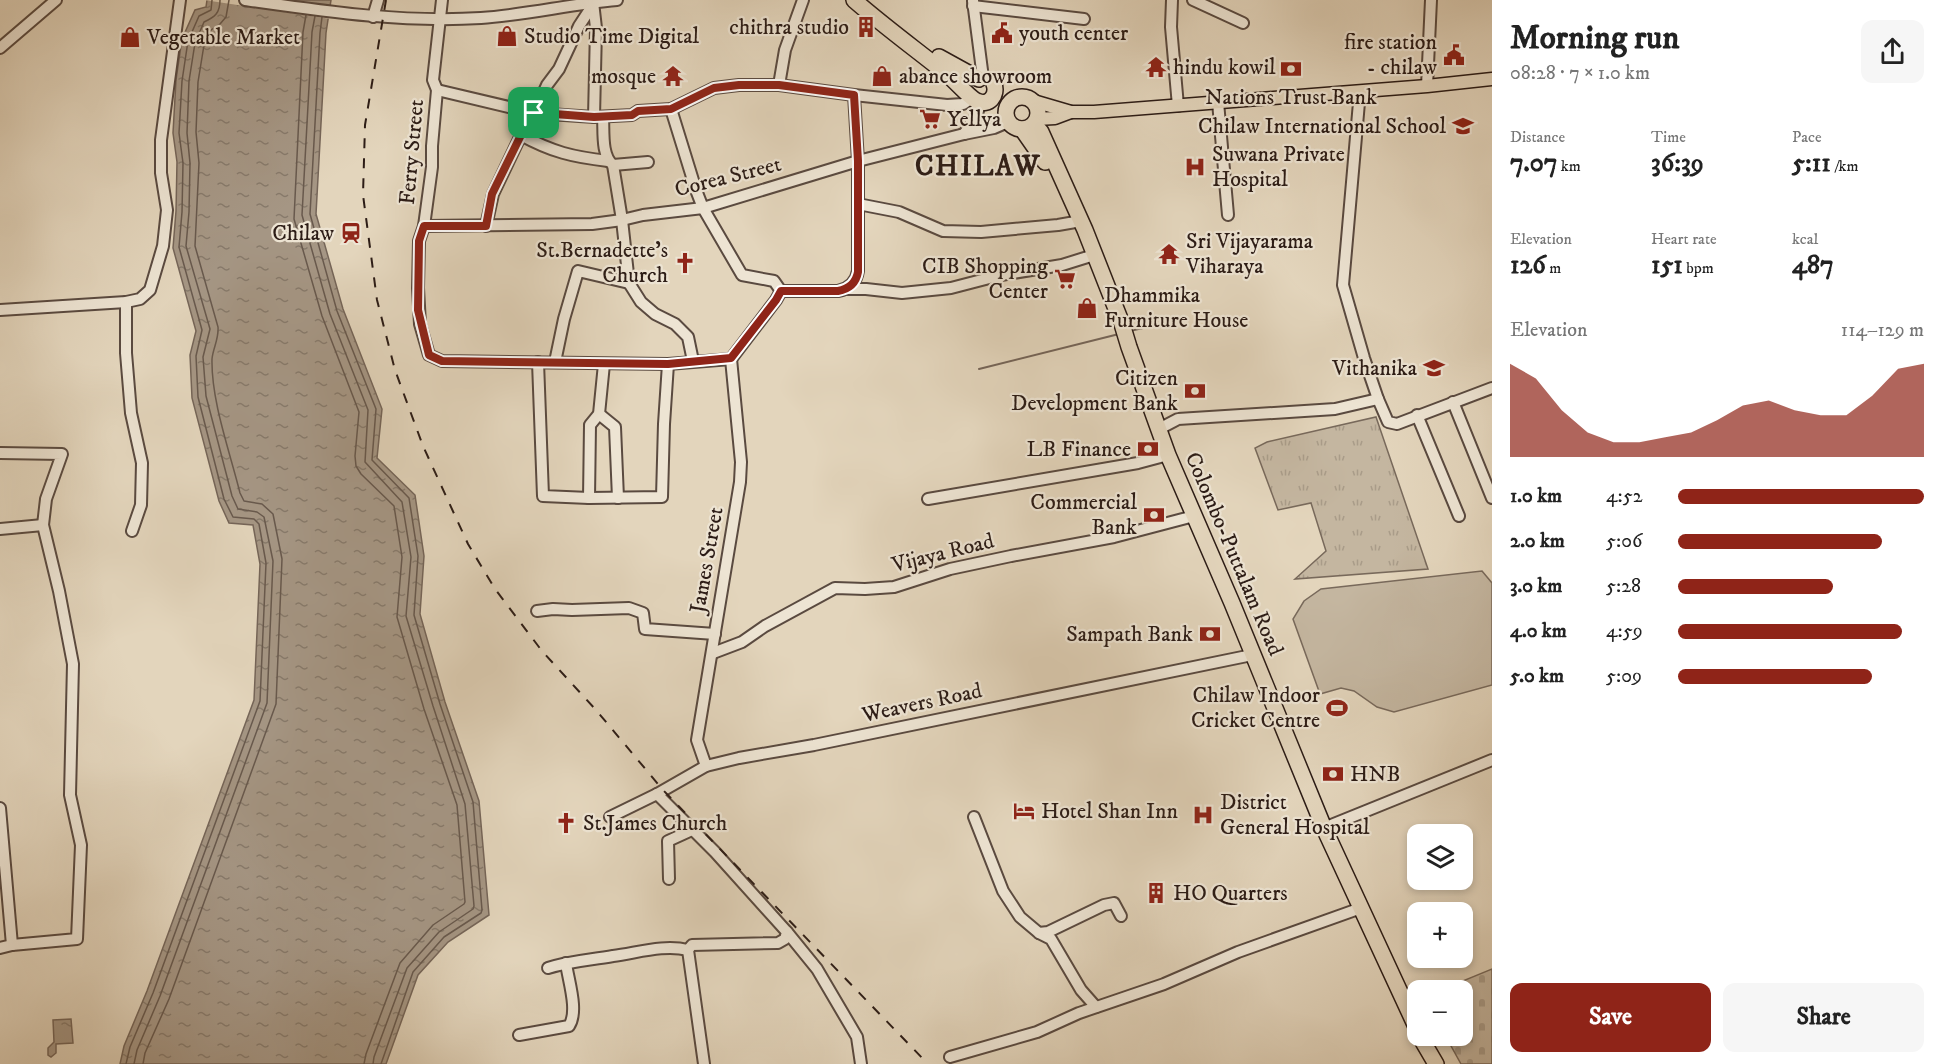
<!DOCTYPE html>
<meta charset="utf-8">
<style>
:root{--surface:#fff;--page:#f6f6f6;--text:#222;--muted:#767676;--accent:#8f2418}
body{margin:0;font-family:"IM FELL DW Pica",serif;background:var(--page);color:var(--text);height:100vh;display:flex;flex-direction:column;font-size:22px;white-space:nowrap}
*{box-sizing:border-box;margin:0}
p{font-size:20px;color:var(--muted)}
.icon{flex:none;width:33px;height:33px;fill:none;stroke:currentColor;stroke-width:2;stroke-linecap:round;stroke-linejoin:round}
.map{position:relative;flex:1;overflow:hidden}
.drawer{display:flex;flex-direction:column;background:var(--surface);width:450px}
.drawer>*{flex:none}
.fabs{position:absolute;left:1407px;top:824px;display:grid;gap:12px}
.fabs a{display:grid;place-items:center;width:66px;height:66px;border-radius:12px;background:var(--surface);box-shadow:0 3px 9px #0003;font-size:30px}
.pin{position:absolute;display:grid;place-items:center;width:51px;height:51px;color:#fff;margin:-26px;border-radius:12px;box-shadow:0 3px 9px #0006}
.round{display:grid;place-items:center;flex:none;width:63px;height:63px;border-radius:12px;background:var(--page)}
.overview{display:flex;align-items:center;justify-content:space-between;height:102px;padding:0 18px}
h1{font-size:33px;font-weight:700;line-height:45px}
.metrics{display:grid;grid-template-columns:repeat(3,1fr);gap:9px;height:102px;padding:6px 18px}
.metrics div{display:grid;align-content:center}
.metrics b{font-size:26px;font-weight:700}
.metrics small{font-size:16px;font-weight:400}
.metrics p{font-size:16px}
.chart{height:168px;padding:12px 18px}
.chart p{display:flex;justify-content:space-between}
.chart svg{width:100%;height:108px;margin-top:6px;fill:var(--accent);opacity:.7}
.primary-button{display:flex;gap:12px;margin-top:auto;padding:12px 18px}
.primary-button a{flex:1;height:69px;border-radius:12px;background:var(--accent);color:#fff;font-size:24px;font-weight:700;line-height:69px;text-align:center}
.primary-button a+a{background:var(--page);color:var(--text)}
ul{padding:0 18px;list-style:none;font-size:20px}
li{display:grid;grid-template-columns:96px 72px 1fr;align-items:center;height:45px}
li i{height:15px;border-radius:8px;background:var(--accent)}
main{display:flex;flex:1;min-height:0}
.map>svg:first-child{display:block}
.grass{fill:url(#grass-tufts);stroke:#78695b;stroke-width:1.5}
.cemetery{fill:url(#cemetery-stones);stroke:#78695b;stroke-width:1.5}
.garden{fill:#c4b6a0;stroke:#78695b;stroke-width:1.5}
.water{fill:url(#water-ripples);stroke:#756558;stroke-width:1.5}
.pier{fill:#e3d5bc}
.lines{fill:none;stroke-linecap:round;stroke-linejoin:round}
.shore{stroke:#68594d;stroke-width:1.5}
.stream{stroke:#756558;stroke-width:2}
.minor-casing{stroke:#5a4a40;stroke-width:14}
.major-casing{stroke:#2c1c16;stroke-width:15}
.highway-casing{stroke:#2c1c16;stroke-width:18}
.minor{stroke:#ede4d3;stroke-width:10}
.major{stroke:#e3d5bc;stroke-width:12}
.highway{stroke:#e3d5bc;stroke-width:15}
.rail{stroke:#2c1c16;stroke-width:2;stroke-dasharray:10 10;stroke-linecap:butt}
.route-casing{stroke:#fff;stroke-width:12}
.route{stroke:#8f2418;stroke-width:8}
.labels{text-anchor:middle;dominant-baseline:central;stroke-width:4.5;stroke-linejoin:round;paint-order:stroke}
.poi-label{font-size:22px;fill:#2c1c16;stroke:#ede4d3;text-anchor:start}
.street-label{font-size:22px;fill:#2c1c16;stroke:#ede4d3}
.district-label{font-size:28px;font-weight:bold;letter-spacing:1.5px;fill:#2c1c16;stroke:#ede4d3}
</style>
<main>
<div class="map">
<svg width="1492" height="1064" viewBox="0 0 1492 1064">
<defs>
<pattern id="grass-tufts" width="24" height="20" patternUnits="userSpaceOnUse" patternTransform="scale(1.5)"><rect width="24" height="20" fill="#c4b6a0"/><path d="M3 7l-1-3M5 7V3M7 7l1-3M15 17l-1-3M17 17v-4M19 17l1-3" fill="none" stroke="#a99c89"/></pattern>
<pattern id="cemetery-stones" width="16" height="16" patternUnits="userSpaceOnUse" patternTransform="scale(1.5)"><rect width="16" height="16" fill="#c4b6a0"/><path d="M2 7V4a2 2 0 0 1 4 0v3zM10 15v-3a2 2 0 0 1 4 0v3z" fill="#a99c89"/></pattern>
<pattern id="water-ripples" width="26" height="14" patternUnits="userSpaceOnUse" patternTransform="scale(1.5)"><rect width="26" height="14" fill="#a59684"/><path d="M2 4q2-2 4 0t4 0M15 11q2-2 4 0t4 0" fill="none" stroke="#877a6b"/></pattern>
</defs>
<rect width="100%" height="100%" fill="#e3d5bc"/>
<filter id="stains"><feTurbulence type="fractalNoise" baseFrequency=".00333" numOctaves="4"/><feColorMatrix values="0 0 0 0 .2 0 0 0 0 .09 0 0 0 0 .02 0 0 0 .5 -.17"/></filter>
<radialGradient id="worn" r=".72"><stop offset=".6" stop-color="#630" stop-opacity="0"/><stop offset="1" stop-color="#630" stop-opacity=".3"/></radialGradient>
<polygon class="grass" points="1376,417 1428,569 1295,579 1326,551 1311,503 1278,510 1255,448 1267,442"/>
<polygon class="cemetery" points="1492,969 1492,1064 1461,1064 1445,1035 1462,1035 1462,990 1441,990"/>
<polygon class="garden" points="1482,571 1492,583 1492,685 1394,712 1377,707 1354,691 1341,688 1320,694 1293,619 1304,601 1321,589"/>
<g class="water">
<polygon points="207,0 331,0 326,33 316,214 343,309 382,409 377,458 415,495 424,556 420,614 445,702 479,801 489,915 448,942 418,975 386,1064 120,1064 124,1046 147,991 254,700 260,564 253,525 229,523 219,501 192,398 190,355 196,331 173,248 176,211 177,162 173,133 176,80 182,39 195,10 206,7"/>
<polygon points="71,1019 73,1043 56,1044 56,1053 51,1057 48,1055 48,1048 54,1042 53,1020"/>
</g>
<polygon class="pier" points="204,0 279,0 333,8 331,19"/>
<g class="lines">
<g class="shore">
<polyline points="306,15 303,32 294,219 322,316 359,412 355,456 356,466 361,474 394,506 402,557 397,617 424,709 457,805 465,902 464,904 433,925 400,963 366,1054 364,1064"/>
<polyline points="315,16 312,32 302,215 330,314 368,410 365,462 402,502 411,557 406,616 433,706 465,804 474,906 473,909 439,932 407,968 374,1057 373,1064"/>
<polyline points="322,17 320,33 310,214 337,311 376,409 372,460 409,498 418,556 414,615 440,704 473,802 482,910 481,913 444,937 413,972 381,1064"/>
<polyline points="126,1064 130,1047 153,993 260,701 266,563 259,524 254,519 233,517 224,499 198,397 196,356 202,330 179,247 182,212 183,163 179,133 182,81 188,41 199,16 211,10 212,0"/>
<path d="M 134,1064 L 137,1050 L 160,996 L 267,703 L 273,561 L 264,517 L 257,512 L 238,509 L 232,496 L 206,396 L 203,357 L 210,329 L 186,246 L 189,212 L 190,163 L 187,133 L 189,81 L 195,43 L 204,22 C 215,17 220,13 220,0"/>
<path d="M 143,1064 L 145,1053 L 169,999 L 276,704 L 282,559 L 273,514 L 262,504 L 244,501 L 240,493 C 230,452 211,401 212,359 C 213,348 219,339 218,327 L 195,246 L 199,163 L 196,132 L 198,82 L 204,45 L 211,30 L 220,24 L 226,17 L 229,0"/>
</g>
<g class="stream">
<polyline points="1130,331 1160,324"/>
<polyline points="979,369 1119,334"/>
</g>
<defs>
<g id="minor">
<path d="M 245,0 C 323,11 401,23 481,18 C 526,15 571,4 617,0"/>
<path d="M 442,0 L 433,80 L 437,90 L 432,146 L 432,167 L 424,226 L 419,241 L 418,288 L 420,324 L 429,355 L 442,361 L 668,364 L 731,359 L 776,300 L 781,291 L 838,291 C 849,289 856,283 858,271 L 858,161 L 854,95"/>
<polyline points="1172,0 1171,27 1178,106"/>
<polyline points="1193,0 1243,23"/>
<polyline points="973,1 983,78"/>
<polyline points="593,2 596,28 594,117"/>
<polyline points="973,6 1084,19"/>
<polyline points="373,17 378,0"/>
<polyline points="0,48 56,0"/>
<polyline points="779,85 785,50 803,0"/>
<polyline points="1427,86 1431,0"/>
<polyline points="437,90 534,113 594,117 632,115 638,111 671,109 714,88 739,85 779,85 854,95 947,105 963,104 972,98"/>
<polyline points="1360,91 1343,285 1364,358 1378,399 1388,422 1397,424 1492,388"/>
<polyline points="1218,102 1228,215"/>
<polyline points="671,109 696,190 703,208 742,275 774,281 781,291"/>
<polyline points="534,113 547,85 559,69 579,26 596,0"/>
<path d="M 603,117 C 604,131 601,155 613,165 L 622,220 L 629,283 L 641,302 L 655,314 L 675,324 L 688,337 L 693,361"/>
<polyline points="964,134 977,115 980,102"/>
<path d="M 521,135 C 552,152 573,157 608,161"/>
<polyline points="613,165 648,162"/>
<polyline points="858,204 899,212 943,231 981,232 1058,225 1081,221"/>
<polyline points="424,226 592,224 622,220 643,215 703,208 858,161 964,134 994,128 1008,122"/>
<polyline points="486,226 493,194 521,135 528,112"/>
<polyline points="846,289 866,289 902,293 951,288 1001,275 1062,265 1094,255"/>
<polyline points="126,302 126,353 131,413 142,463 141,505 132,531"/>
<polyline points="0,310 126,302 140,299 150,290 163,246 167,210 161,173 161,140 180,0"/>
<polyline points="538,362 543,496 589,498 662,497 664,424 668,364"/>
<polyline points="555,362 564,319 578,271 629,283"/>
<polyline points="1453,402 1492,498"/>
<polyline points="599,414 615,427 618,498"/>
<polyline points="1417,415 1459,516"/>
<polyline points="1159,429 1178,419 1335,409 1378,399"/>
<polyline points="0,453 62,454 46,499 43,525 59,591 73,664 70,795 81,845 77,939 12,945"/>
<polyline points="589,498 590,425 599,414 604,364"/>
<polyline points="928,499 1138,463 1168,455"/>
<polyline points="0,529 43,525"/>
<polyline points="537,611 553,609 572,610 629,608 643,613 645,629 715,634"/>
<polyline points="713,653 742,642 765,626 835,588 865,589 894,587 950,569 1011,556 1114,537 1194,516"/>
<polyline points="706,766 697,740 740,482 741,462 731,359"/>
<polyline points="657,794 715,852 787,932 785,939 778,943 692,945 688,950 704,1064"/>
<polyline points="0,808 12,945 0,948"/>
<polyline points="610,817 657,794 706,766 739,758 814,745 1252,655"/>
<polyline points="974,817 1003,891 1020,917 1039,933 1051,939 1081,990 1096,1007"/>
<polyline points="1324,828 1492,760"/>
<polyline points="669,879 668,841 692,830"/>
<polyline points="787,932 817,969 857,1037 861,1064"/>
<polyline points="1039,933 1048,932 1104,905 1114,903 1121,916"/>
<path d="M 548,968 C 570,961 591,960 613,956 C 637,953 664,944 688,950"/>
<path d="M 519,1035 L 569,1026 C 579,1011 568,980 566,963"/>
<polyline points="950,1057 1037,1032 1079,1013 1164,984 1238,952 1361,908"/>
</g>
<g id="major">
<polyline points="1030,100 1071,112 1094,112 1427,86 1492,79"/>
<polyline points="1037,119 1055,118 1071,112"/>
</g>
<g id="highway">
<path d="M 854,0 C 885,27 918,51 949,76 C 956,82 971,99 977,101 C 989,107 998,95 994,84"/>
<polyline points="939,57 979,79"/>
<circle cx="1022" cy="113" r="16"/>
<polyline points="1034,124 1041,132 1085,230 1122,324 1129,347 1168,455 1232,603 1324,828 1418,1031"/>
<polyline points="1022,129 1045,162"/>
<polyline points="1419,1035 1436,1064"/>
</g>
</defs>
<use href="#minor" class="minor-casing"/>
<use href="#major" class="major-casing"/>
<use href="#highway" class="highway-casing"/>
<use href="#minor" class="minor"/>
<use href="#major" class="major"/>
<use href="#highway" class="highway"/>
<polyline class="rail" points="386,0 365,125 363,195 377,300 395,370 423,446 468,544 495,589 542,651 596,710 663,790 928,1064"/>
</g>
<g class="lines">
<defs>
<path id="route" d="M 739,85 L 779,85 L 854,95 L 858,161 L 858,272 C 856,283 849,289 838,291 L 781,291 L 776,300 L 731,358 L 668,364 L 442,361 L 429,355 L 418,310 L 419,241 L 424,226 L 486,226 L 492,194 L 521,135 L 528,112 L 594,117 L 632,115 L 638,111 L 671,109 L 714,88 Z"/>
</defs>
<use href="#route" class="route-casing"/>
<use href="#route" class="route"/>
</g>
<defs>
<symbol id="building-bare" viewBox="-9 -9 18 18"><path d="M-4-6H4V6H1V3H-1V6H-4ZM-2.5-4.3h1.7v1.8h-1.7ZM.8-4.3h1.7v1.8H.8ZM-2.5-1h1.7V.8h-1.7ZM.8-1h1.7V.8H.8Z" fill="#8f2418" stroke="#ede4d3" stroke-width="2.5" paint-order="stroke"/></symbol>
<symbol id="civic-bare" viewBox="-9 -9 18 18"><path d="M-.6-6.5H3V-4.5H.6V-3L4-1V1h2V6H-6V1h2V-1L-.6-3ZM-1.2 2.5V6h2.4V2.5Z" fill="#8f2418" stroke="#ede4d3" stroke-width="2.5" paint-order="stroke"/></symbol>
<symbol id="shop-bare" viewBox="-9 -9 18 18"><path d="M-5-2.5h2.3a2.7 3.5 0 0 1 5.4 0H5L5.5 6h-11ZM-1.5-2.5h3a1.5 2.3 0 0 0-3 0Z" fill="#8f2418" stroke="#ede4d3" stroke-width="2.5" paint-order="stroke"/></symbol>
<symbol id="temple-bare" viewBox="-9 -9 18 18"><path d="M0-6L5-2H3V0L6.5 2.5H4V6H1.5V3h-3V6H-4V2.5H-6.5L-3 0V-2H-5Z" fill="#8f2418" stroke="#ede4d3" stroke-width="2.5" paint-order="stroke"/></symbol>
<symbol id="bank-bare" viewBox="-9 -9 18 18"><path d="M-6-4H6V4H-6ZM0-2.3a2.3 2.3 0 1 0 0 4.6a2.3 2.3 0 1 0 0-4.6Z" fill="#8f2418" stroke="#ede4d3" stroke-width="2.5" paint-order="stroke"/></symbol>
<symbol id="supermarket-bare" viewBox="-9 -9 18 18"><path d="M-6-5.5h2.5l.6 2H6L4.5 2H-2.5L-4.4-4H-6ZM-1.5 3.2a1.3 1.3 0 1 0 .1 0ZM3 3.2a1.3 1.3 0 1 0 .1 0Z" fill="#8f2418" stroke="#ede4d3" stroke-width="2.5" paint-order="stroke"/></symbol>
<symbol id="school-bare" viewBox="-9 -9 18 18"><path d="M0-5L7-2L0 1L-7-2ZM-4 1L0 2.5L4 1V4Q0 6-4 4Z" fill="#8f2418" stroke="#ede4d3" stroke-width="2.5" paint-order="stroke"/></symbol>
<symbol id="hospital-bare" viewBox="-9 -9 18 18"><path d="M-5-5h3v3.5h4V-5h3V5h-3V1.5h-4V5h-3Z" fill="#8f2418" stroke="#ede4d3" stroke-width="2.5" paint-order="stroke"/></symbol>
<symbol id="station-bare" viewBox="-9 -9 18 18"><path d="M-3-6H3Q5-6 5-4V2Q5 4 3 4L4.5 6H3L1.5 4h-3L-3 6H-4.5L-3 4Q-5 4-5 2V-4Q-5-6-3-6ZM-3.5-4v3h7v-3ZM-3.5 1v1.5H-2V1ZM2 1v1.5H3.5V1Z" fill="#8f2418" stroke="#ede4d3" stroke-width="2.5" paint-order="stroke"/></symbol>
<symbol id="church-bare" viewBox="-9 -9 18 18"><path d="M-1.2-6h2.4v3.5h3.3v2.4h-3.3V6h-2.4V-.1h-3.3v-2.4h3.3Z" fill="#8f2418" stroke="#ede4d3" stroke-width="2.5" paint-order="stroke"/></symbol>
<symbol id="university-bare" viewBox="-9 -9 18 18"><path d="M0-5L7-2L0 1L-7-2ZM-4 1L0 2.5L4 1V4Q0 6-4 4Z" fill="#8f2418" stroke="#ede4d3" stroke-width="2.5" paint-order="stroke"/></symbol>
<symbol id="stadium-bare" viewBox="-9 -9 18 18"><path d="M0-5a6.5 5 0 1 0 0 10a6.5 5 0 1 0 0-10ZM-3.5-1.8h7v3.6h-7Z" fill="#8f2418" stroke="#ede4d3" stroke-width="2.5" paint-order="stroke"/></symbol>
<symbol id="hotel-bare" viewBox="-9 -9 18 18"><path d="M-6-4.5h1.5V1H6V5H4.5V3h-9V5H-6ZM-4 0a1.8 1.8 0 1 1 3.6 0ZM.5 0V-2.5h3Q6-2.5 6 0Z" fill="#8f2418" stroke="#ede4d3" stroke-width="2.5" paint-order="stroke"/></symbol>
</defs>
<g fill-rule="evenodd">
<use href="#building-bare" x="851" y="12" width="30" height="30"/>
<use href="#civic-bare" x="987" y="18" width="30" height="30"/>
<use href="#shop-bare" x="492" y="21" width="30" height="30"/>
<use href="#shop-bare" x="115" y="22" width="30" height="30"/>
<use href="#civic-bare" x="1439" y="40" width="30" height="30"/>
<use href="#temple-bare" x="1141" y="52" width="30" height="30"/>
<use href="#bank-bare" x="1276" y="54" width="30" height="30"/>
<use href="#temple-bare" x="658" y="61" width="30" height="30"/>
<use href="#shop-bare" x="867" y="61" width="30" height="30"/>
<use href="#supermarket-bare" x="915" y="104" width="30" height="30"/>
<use href="#school-bare" x="1448" y="111" width="30" height="30"/>
<use href="#hospital-bare" x="1180" y="152" width="30" height="30"/>
<use href="#station-bare" x="336" y="218" width="30" height="30"/>
<use href="#temple-bare" x="1154" y="239" width="30" height="30"/>
<use href="#church-bare" x="670" y="248" width="30" height="30"/>
<use href="#supermarket-bare" x="1050" y="264" width="30" height="30"/>
<use href="#shop-bare" x="1072" y="293" width="30" height="30"/>
<use href="#university-bare" x="1419" y="353" width="30" height="30"/>
<use href="#bank-bare" x="1180" y="376" width="30" height="30"/>
<use href="#bank-bare" x="1133" y="434" width="30" height="30"/>
<use href="#bank-bare" x="1139" y="500" width="30" height="30"/>
<use href="#bank-bare" x="1195" y="619" width="30" height="30"/>
<use href="#stadium-bare" x="1322" y="693" width="30" height="30"/>
<use href="#bank-bare" x="1318" y="759" width="30" height="30"/>
<use href="#hotel-bare" x="1009" y="796" width="30" height="30"/>
<use href="#hospital-bare" x="1188" y="800" width="30" height="30"/>
<use href="#church-bare" x="551" y="808" width="30" height="30"/>
<use href="#building-bare" x="1141" y="878" width="30" height="30"/>
</g>
<g class="labels">
<g class="poi-label">
<text x="849" y="27" text-anchor="end">chithra studio</text>
<text x="1019" y="33">youth center</text>
<text x="524" y="36">Studio Time Digital</text>
<text x="147" y="37">Vegetable Market</text>
<text x="1437" y="42" text-anchor="end">fire station<tspan x="1437" dy="25">- chilaw</tspan></text>
<text x="1173" y="67">hindu kowil</text>
<text x="656" y="76" text-anchor="end">mosque</text>
<text x="899" y="76">abance showroom</text>
<text x="1291" y="97" text-anchor="middle">Nations Trust Bank</text>
<text x="947" y="119">Yellya</text>
<text x="1446" y="126" text-anchor="end">Chilaw International School</text>
<text x="1212" y="154">Suwana Private<tspan x="1212" dy="25">Hospital</tspan></text>
<text x="334" y="233" text-anchor="end">Chilaw</text>
<text x="1186" y="241">Sri Vijayarama<tspan x="1186" dy="25">Viharaya</tspan></text>
<text x="668" y="250" text-anchor="end">St.Bernadette's<tspan x="668" dy="25">Church</tspan></text>
<text x="1048" y="266" text-anchor="end">CIB Shopping<tspan x="1048" dy="25">Center</tspan></text>
<text x="1104" y="295">Dhammika<tspan x="1104" dy="25">Furniture House</tspan></text>
<text x="1417" y="368" text-anchor="end">Vithanika</text>
<text x="1178" y="378" text-anchor="end">Citizen<tspan x="1178" dy="25">Development Bank</tspan></text>
<text x="1131" y="449" text-anchor="end">LB Finance</text>
<text x="1137" y="502" text-anchor="end">Commercial<tspan x="1137" dy="25">Bank</tspan></text>
<text x="1193" y="634" text-anchor="end">Sampath Bank</text>
<text x="1320" y="695" text-anchor="end">Chilaw Indoor<tspan x="1320" dy="25">Cricket Centre</tspan></text>
<text x="1350" y="774">HNB</text>
<text x="1220" y="802">District<tspan x="1220" dy="25">General Hospital</tspan></text>
<text x="1041" y="811">Hotel Shan Inn</text>
<text x="583" y="823">St.James Church</text>
<text x="1173" y="893">HO Quarters</text>
</g>
<g class="street-label">
<text transform="translate(412 152) rotate(-85)">Ferry Street</text>
<text transform="translate(728 177) rotate(-14)">Corea Street</text>
<text transform="translate(943 553) rotate(-14)">Vijaya Road</text>
<text transform="translate(1234 554) rotate(67)">Colombo-Puttalam Road</text>
<text transform="translate(707 560) rotate(-80)">James Street</text>
<text transform="translate(922 703) rotate(-12)">Weavers Road</text>
</g>
<g class="district-label">
<text x="978" y="166">CHILAW</text>
</g>
</g>
<rect width="100%" height="100%" filter="url(#stains)"/>
<rect width="100%" height="100%" fill="url(#worn)"/>
</svg>
<div class="fabs">
<a><svg class="icon" aria-label="layers" viewBox="0 0 24 24"><path d="M12 4l9 5-9 5-9-5zM3 14l9 5 9-5"/></svg></a>
<a>+</a>
<a>−</a>
</div>
<div class="pin" style="left:534px;top:113px;background:#1e9e55"><svg class="icon" aria-label="arrive" viewBox="0 0 24 24"><path d="M6 21V4h12l-3 4 3 4H6"/></svg></div>
</div>
<section class="drawer">
<div class="overview"><div><h1>Morning run</h1><p>08:28 · 7 × 1.0 km</p></div><a class="round"><svg class="icon" aria-label="share" viewBox="0 0 24 24"><path d="M12 15V3M7 8l5-5 5 5M5 13v7h14v-7"/></svg></a></div>
<div class="metrics">
<div><p>Distance</p><b>7.07<small> km</small></b></div>
<div><p>Time</p><b>36:39</b></div>
<div><p>Pace</p><b>5:11<small> /km</small></b></div>
</div>
<div class="metrics">
<div><p>Elevation</p><b>126<small> m</small></b></div>
<div><p>Heart rate</p><b>151<small> bpm</small></b></div>
<div><p>kcal</p><b>487</b></div>
</div>
<div class="chart"><p><span>Elevation</span>114–129 m</p>
<svg viewBox="0 0 160 44" preserveAspectRatio="none"><path d="M0 44V6L10 12L20 25L30 34L40 38L50 38L60 36L70 34L80 29L90 23L100 21L110 25L120 27L130 27L140 19L150 8L160 6V44z"/></svg>
</div>
<ul>
<li><b>1.0 km</b>4:52<i style="width:100%"></i></li>
<li><b>2.0 km</b>5:06<i style="width:83%"></i></li>
<li><b>3.0 km</b>5:28<i style="width:63%"></i></li>
<li><b>4.0 km</b>4:59<i style="width:91%"></i></li>
<li><b>5.0 km</b>5:09<i style="width:79%"></i></li>
</ul>
<div class="primary-button"><a>Save</a><a>Share</a></div>
</section>
</main>
